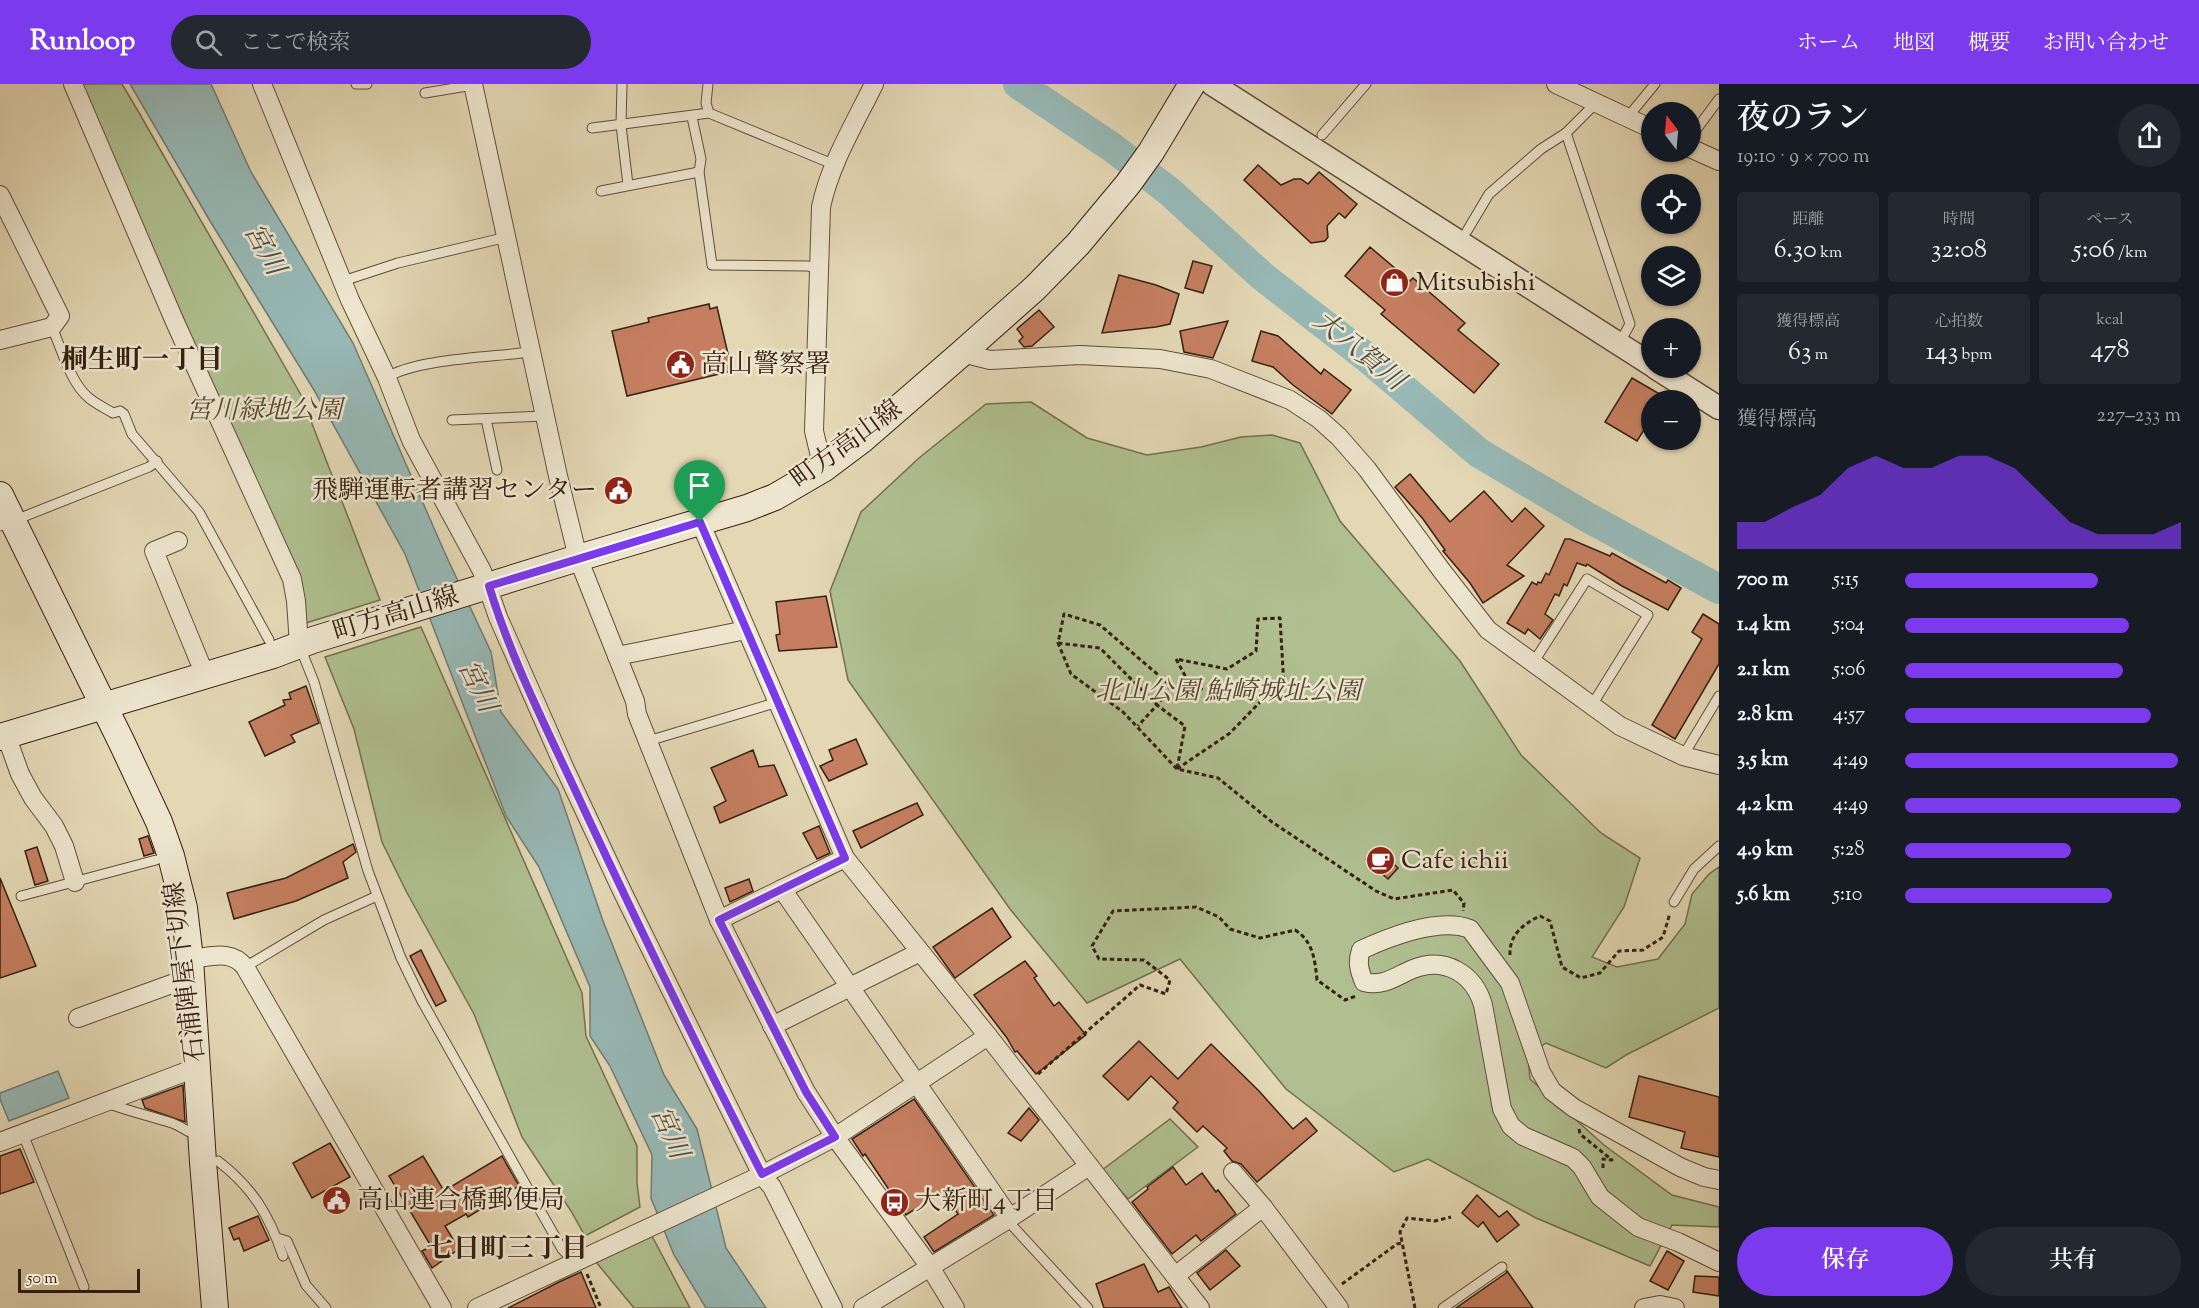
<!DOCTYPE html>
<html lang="ja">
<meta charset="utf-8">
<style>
:root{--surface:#171b24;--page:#242831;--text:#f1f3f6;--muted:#9ea1a6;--accent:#7c3aed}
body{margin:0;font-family:"Sorts Mill Goudy","Noto Serif JP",serif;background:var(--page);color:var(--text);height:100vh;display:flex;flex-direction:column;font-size:22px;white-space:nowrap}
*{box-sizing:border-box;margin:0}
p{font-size:20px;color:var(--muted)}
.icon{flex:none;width:33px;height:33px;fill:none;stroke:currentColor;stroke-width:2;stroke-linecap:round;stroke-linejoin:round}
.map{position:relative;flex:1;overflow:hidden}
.side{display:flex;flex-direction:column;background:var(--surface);width:480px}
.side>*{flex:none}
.needle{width:39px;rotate:344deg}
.buttons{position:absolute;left:1641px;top:18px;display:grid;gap:12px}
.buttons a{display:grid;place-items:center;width:60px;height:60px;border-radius:50%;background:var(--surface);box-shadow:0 2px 4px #0004;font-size:30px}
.scale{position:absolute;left:18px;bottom:15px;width:122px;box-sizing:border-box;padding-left:6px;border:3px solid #362012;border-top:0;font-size:16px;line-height:21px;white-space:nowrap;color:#362012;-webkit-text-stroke:4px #ede5ce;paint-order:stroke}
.pin{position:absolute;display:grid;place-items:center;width:51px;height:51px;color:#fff;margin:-62px -26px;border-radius:50% 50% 50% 0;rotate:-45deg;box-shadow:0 0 6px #0007}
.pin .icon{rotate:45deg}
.round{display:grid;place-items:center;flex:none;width:63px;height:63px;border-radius:32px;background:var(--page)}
.head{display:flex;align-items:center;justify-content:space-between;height:102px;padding:0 18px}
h1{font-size:33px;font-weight:600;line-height:45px}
.metrics{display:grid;grid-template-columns:repeat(3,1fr);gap:9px;height:102px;padding:6px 18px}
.metrics div{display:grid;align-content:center;border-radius:6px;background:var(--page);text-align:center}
.metrics b{font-size:26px;font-weight:600}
.metrics small{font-size:16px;font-weight:400}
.metrics p{font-size:16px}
.chart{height:168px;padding:12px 18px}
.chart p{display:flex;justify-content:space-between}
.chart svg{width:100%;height:108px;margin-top:6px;fill:var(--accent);opacity:.7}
.cta{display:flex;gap:12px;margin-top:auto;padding:12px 18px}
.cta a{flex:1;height:69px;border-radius:36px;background:var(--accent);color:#fff;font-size:24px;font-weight:600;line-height:69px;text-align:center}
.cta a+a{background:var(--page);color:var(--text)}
ul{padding:0 18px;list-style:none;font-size:20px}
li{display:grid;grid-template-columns:96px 72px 1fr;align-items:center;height:45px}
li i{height:15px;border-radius:8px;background:var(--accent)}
header{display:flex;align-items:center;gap:36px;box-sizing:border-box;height:84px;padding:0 30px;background:var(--accent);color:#fff}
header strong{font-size:28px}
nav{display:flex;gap:33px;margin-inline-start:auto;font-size:21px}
.search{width:420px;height:54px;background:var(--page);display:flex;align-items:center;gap:15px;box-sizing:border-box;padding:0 21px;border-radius:33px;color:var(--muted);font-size:22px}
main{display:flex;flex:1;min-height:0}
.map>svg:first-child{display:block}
.green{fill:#afbf90;stroke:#727051;stroke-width:1.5}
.water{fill:#97b8b5;stroke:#707b74;stroke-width:1.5}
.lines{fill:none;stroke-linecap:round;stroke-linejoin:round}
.river{stroke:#97b8b5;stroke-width:30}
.building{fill:#c57f60;stroke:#362012;stroke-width:1.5}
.service-casing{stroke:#614e3a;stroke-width:11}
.minor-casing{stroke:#614e3a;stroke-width:20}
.tertiary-casing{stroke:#614e3a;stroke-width:25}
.secondary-casing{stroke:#362012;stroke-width:28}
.path{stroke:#362012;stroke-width:3;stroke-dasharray:4.5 3;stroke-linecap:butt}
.service{stroke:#ede5ce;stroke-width:9}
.minor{stroke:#ede5ce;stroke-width:18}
.tertiary{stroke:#ede5ce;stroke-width:22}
.secondary{stroke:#ede5ce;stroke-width:26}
.route-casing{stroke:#fff;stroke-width:12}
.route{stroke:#7c3aed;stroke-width:8}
.labels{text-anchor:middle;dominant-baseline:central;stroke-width:5;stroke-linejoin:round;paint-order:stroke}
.poi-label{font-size:26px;fill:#362012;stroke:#ede5ce;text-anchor:start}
.park-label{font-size:26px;font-style:italic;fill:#544832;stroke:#ede5ce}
.street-label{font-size:26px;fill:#362012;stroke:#ede5ce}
.water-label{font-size:27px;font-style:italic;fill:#534e43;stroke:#ede5ce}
.neighbourhood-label{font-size:27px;font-weight:bold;fill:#362012;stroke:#ede5ce}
</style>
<header>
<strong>Runloop</strong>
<div class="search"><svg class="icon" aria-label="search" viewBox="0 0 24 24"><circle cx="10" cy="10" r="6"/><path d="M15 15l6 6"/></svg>ここで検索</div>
<nav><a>ホーム</a><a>地図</a><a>概要</a><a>お問い合わせ</a></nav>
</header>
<main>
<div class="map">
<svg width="1719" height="1224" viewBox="0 0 1719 1224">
<rect width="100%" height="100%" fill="#e3d7b4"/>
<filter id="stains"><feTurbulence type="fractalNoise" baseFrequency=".00333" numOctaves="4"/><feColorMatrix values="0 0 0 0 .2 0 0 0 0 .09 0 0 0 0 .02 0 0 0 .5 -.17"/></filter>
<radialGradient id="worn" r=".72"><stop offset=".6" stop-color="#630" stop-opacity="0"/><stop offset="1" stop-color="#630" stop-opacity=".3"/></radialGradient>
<g class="green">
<polygon points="79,0 122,0 138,27 301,311 380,516 306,539"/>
<polygon points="1031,318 1087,354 1147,371 1201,363 1241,353 1272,351 1300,359 1340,437 1460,577 1521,671 1601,749 1640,774 1624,823 1592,873 1617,883 1658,875 1685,840 1692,810 1709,790 1719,783 1719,924 1626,971 1606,984 1546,959 1528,972 1530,995 1604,1061 1672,1111 1719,1123 1719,1143 1672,1141 1650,1182 1536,1134 1428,1075 1394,1088 1286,1005 1180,875 1087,919 1010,825 848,596 830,507 861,428 919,374 986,320"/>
<polygon points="421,543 582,909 586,952 637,1062 637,1099 640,1123 585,1152 571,1127 522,1053 474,930 406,807 382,758 354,645 325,573"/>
<polygon points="1170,1035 1198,1063 1128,1115 1102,1086"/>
<polygon points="652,1152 690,1224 634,1224 596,1178"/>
</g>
<g class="water">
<polygon points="130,0 211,0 251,88 353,259 444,467 491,568 501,628 558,705 603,837 664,991 697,1045 726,1164 766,1224 706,1224 674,1171 651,1114 652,1071 610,982 590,952 590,903 539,783 506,732 405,470 314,306 210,137"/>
<polygon points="58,987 69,1014 9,1037 0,1015 0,1009"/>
</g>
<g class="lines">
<polyline class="river" points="1018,0 1113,64 1170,108 1262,192 1370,276 1479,369 1587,433 1719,505"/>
</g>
<g class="building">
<polygon points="1258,81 1281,101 1294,95 1301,95 1308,100 1319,88 1357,120 1345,134 1339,129 1327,142 1328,153 1325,157 1311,159 1244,96"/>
<polygon points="1370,163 1410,197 1413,194 1465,239 1458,246 1499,280 1474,309 1381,230 1385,226 1345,192"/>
<polygon points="1193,177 1212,182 1203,209 1185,204"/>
<polygon points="1119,191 1156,201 1179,210 1170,240 1156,243 1102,249"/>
<polygon points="709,220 710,225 717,223 732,287 627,312 612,247 649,238 648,234"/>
<polygon points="1039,226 1054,243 1032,262 1024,263 1019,257 1023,253 1017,245"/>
<polygon points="1228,237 1213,274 1184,268 1180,247"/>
<polygon points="1261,247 1278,252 1321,290 1324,285 1351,306 1332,330 1293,301 1273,283 1252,277"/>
<polygon points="1632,294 1670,316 1652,316 1652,333 1637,357 1605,338"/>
<polygon points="1410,390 1450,438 1484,407 1512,438 1525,424 1544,442 1507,481 1524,492 1483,519 1470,499 1443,467 1445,466 1423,435 1395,403"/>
<polygon points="1565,455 1570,455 1610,472 1612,469 1666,499 1668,496 1681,504 1668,526 1622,502 1587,480 1586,482 1577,479 1567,502 1564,500 1559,512 1555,510 1545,530 1553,536 1540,555 1528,545 1525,550 1507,539 1532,498 1537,501 1538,498 1541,499 1546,489 1549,491"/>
<polygon points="826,512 837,563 779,567 776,551 780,550 776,518"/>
<polygon points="1703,530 1719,540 1719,580 1675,655 1652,641 1702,555 1692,548"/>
<polygon points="306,602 319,639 291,651 295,658 265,672 249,638 285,621 283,616 291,615 289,609"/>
<polygon points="856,655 867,680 829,697 820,682 833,676 829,666"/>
<polygon points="753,666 759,683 774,681 787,711 720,739 714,723 726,717 711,684"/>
<polygon points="917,719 923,731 861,764 853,747"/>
<polygon points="819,742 830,769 817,775 803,749"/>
<polygon points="148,752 154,769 144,772 139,755"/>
<polygon points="353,760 356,768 343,778 348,794 296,817 234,835 227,809 286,794"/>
<polygon points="37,763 48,797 35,801 25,767"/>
<polygon points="1377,764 1398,784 1388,795 1366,775"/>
<polygon points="0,794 36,882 0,894"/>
<polygon points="749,795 753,807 730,818 725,804"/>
<polygon points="992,824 1011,853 955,894 933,863"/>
<polygon points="421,866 446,917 436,922 410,872"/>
<polygon points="1025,877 1037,892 1034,894 1054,922 1059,918 1086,951 1036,990 1017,967 1015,968 1007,954 974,911"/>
<polygon points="1139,957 1178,995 1211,960 1259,1007 1293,1045 1306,1034 1317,1047 1257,1098 1241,1080 1232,1077 1224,1067 1227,1064 1203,1042 1197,1048 1173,1024 1178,1018 1151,992 1128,1016 1103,992"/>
<polygon points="1639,992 1719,1013 1719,1073 1681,1064 1685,1048 1629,1033"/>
<polygon points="183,1001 185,1038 145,1024 142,1016"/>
<polygon points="914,1015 994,1131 934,1168 924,1153 958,1130 943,1107 906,1131 865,1070 863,1072 852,1055"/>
<polygon points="1029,1024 1039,1036 1021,1057 1008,1049"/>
<polygon points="330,1059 350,1093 312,1114 293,1079"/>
<polygon points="20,1065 34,1098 0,1110 0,1072"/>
<polygon points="423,1072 444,1107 502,1072 519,1102 468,1133 466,1130 445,1142 459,1165 432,1184 422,1167 431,1162 389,1092"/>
<polygon points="1173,1083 1186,1101 1202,1089 1216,1108 1218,1106 1236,1130 1201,1157 1196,1151 1172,1170 1132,1118 1148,1105 1147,1103"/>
<polygon points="1477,1111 1499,1133 1507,1127 1519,1141 1497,1158 1483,1138 1478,1143 1462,1129"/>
<polygon points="258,1132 269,1156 244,1167 239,1154 234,1156 229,1144"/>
<polygon points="1226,1166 1240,1182 1210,1206 1197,1189"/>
<polygon points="1667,1167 1684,1177 1668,1206 1650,1197"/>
<polygon points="1144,1180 1158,1208 1169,1203 1182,1224 1104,1224 1096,1200"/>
<polygon points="1507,1187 1533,1224 1456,1224 1506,1189"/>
<polygon points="581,1188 596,1224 508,1224 559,1198"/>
<polygon points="1695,1192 1719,1193 1719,1212 1693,1208"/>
</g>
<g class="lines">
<defs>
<g id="service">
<polyline points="356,0 367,0"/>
<polyline points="622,0 621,41 628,101"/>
<polyline points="708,0 706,19 709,29 835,81"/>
<polyline points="425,9 473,1"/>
<polyline points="1596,19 1566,49 1630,240 1619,260"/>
<polyline points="692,33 701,75 699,88 712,181 808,182 818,185"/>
<polyline points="1627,34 1655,0"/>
<polyline points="592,44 709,29"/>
<polyline points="1322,51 1366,0"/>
<polyline points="1690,54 1719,15"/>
<polyline points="601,107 699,88"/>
<polyline points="1467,147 1489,110 1541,65 1566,49"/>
<polyline points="343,197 398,179 507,153"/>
<path d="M 52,243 C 61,264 71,300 89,314 C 96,320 105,324 113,329 L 120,327 L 124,330 L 132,350 L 199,428 L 269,556"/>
<path d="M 387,294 C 410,276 490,273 521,269 L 531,266"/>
<polyline points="486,335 497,386"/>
<polyline points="452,336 545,332"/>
<polyline points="0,442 149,383 157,377"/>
<polyline points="300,563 314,598 368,787 401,874 422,917 562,1165 575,1179"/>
<polyline points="1533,579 1587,495 1648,531 1592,621"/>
<polyline points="648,657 778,618"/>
<polyline points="1683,672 1719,612"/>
<polyline points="21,812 156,776"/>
<polyline points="1674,818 1694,785 1719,762"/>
<polyline points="245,883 324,836 377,812"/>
<path d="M 107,1019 C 128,1027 150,1032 172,1039 C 181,1042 188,1049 198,1051"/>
<polyline points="23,1050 84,1203"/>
<path d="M 218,1077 C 253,1104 269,1131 283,1172"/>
<polyline points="1007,1136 1088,1224"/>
<polyline points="277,1154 287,1157 306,1201 326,1224"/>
<polyline points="1443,1224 1502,1183"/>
</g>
<g id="minor">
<polyline points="73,0 175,238 292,495 296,517 299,561"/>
<polyline points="262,0 350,216 387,294 411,356 482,487 498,533 565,685 623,809 762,1091 772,1103 833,1224"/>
<polyline points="473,0 558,392 578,474 635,617 637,630 719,836 806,1008 835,1053 930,1183 955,1224"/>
<polyline points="1556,0 1652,45"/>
<polyline points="1690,64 1719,77"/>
<polyline points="0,111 60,232 52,243 0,256"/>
<polyline points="962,269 990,276 1080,271 1160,275 1211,285 1290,316 1319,335 1339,353 1367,385 1442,487 1488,546 1620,642 1683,672 1719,681"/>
<path d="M 823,385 L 814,347 L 821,123 C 830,80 855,39 874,0"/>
<polyline points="700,438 845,774 988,952 1200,1224"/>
<polyline points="178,457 154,467 205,591"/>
<polyline points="617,572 746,546"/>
<polyline points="6,651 20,690 33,714 54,742 64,762 75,798"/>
<polyline points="782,805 1010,1134"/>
<polyline points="719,836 845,774"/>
<path d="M 190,875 C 211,873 231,865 245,883 L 442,1224"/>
<polyline points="78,934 191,893"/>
<polyline points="772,942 920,868"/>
<polyline points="0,1058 198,983"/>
<polyline points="1233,1088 1263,1123 1339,1224"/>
<path d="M 1719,1096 L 1704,1093 L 1680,1083 L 1574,1024 L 1552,1007 L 1541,988 L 1510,899 L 1470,845 C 1440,833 1389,853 1361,866 C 1357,878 1359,886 1364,898 C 1384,903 1396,892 1413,885 C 1445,872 1474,890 1483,921 L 1502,1025 L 1511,1042 L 1523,1052 L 1573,1074 L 1582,1083 L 1600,1113 L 1638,1143 L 1678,1158 L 1719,1178"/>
<polyline points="1175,1192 1263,1123"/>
<polyline points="477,1224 762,1091 835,1053 988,952"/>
<polyline points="863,1224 1007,1136 1089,1082"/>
<polyline points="1644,1224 1660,1221 1675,1224"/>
</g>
<g id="tertiary">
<polyline points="1212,0 1652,281"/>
<polyline points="1656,284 1719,324"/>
</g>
<g id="secondary">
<polyline points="0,411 122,659 159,738 171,772 184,824 190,875 203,1078 215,1224"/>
<polyline points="0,653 273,571 313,556 578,474 747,424 775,413 823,385 863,355 962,269 1035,204 1078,160 1128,100 1151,68 1192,0"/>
</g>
</defs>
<use href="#service" class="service-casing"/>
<use href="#minor" class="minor-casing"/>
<use href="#tertiary" class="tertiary-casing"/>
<use href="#secondary" class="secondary-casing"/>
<g class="path">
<polyline points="1058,559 1100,564 1157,621 1138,642"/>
<polyline points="1172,602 1157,621 1185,642 1177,685"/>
<polyline points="1177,685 1230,649 1263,615 1284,603 1280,534 1258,535 1256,567 1227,585 1176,575 1188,597 1203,606 1184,613 1100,541 1064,530 1058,559 1071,590 1123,628 1177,685 1218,694 1272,738 1376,807 1394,815 1453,806 1464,819 1463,827"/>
<path d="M 1510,871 C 1509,851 1523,840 1540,832 L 1550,837 L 1562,883 L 1581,894 L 1600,889 L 1619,867 L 1643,866 L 1663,853 L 1670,829"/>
<path d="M 1038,990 L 1140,901 L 1166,910 L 1170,896 L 1144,876 L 1099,875 L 1092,862 L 1113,827 L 1196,823 L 1219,833 L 1230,845 L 1260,854 L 1295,846 C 1313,857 1315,876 1317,896 L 1345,916 L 1356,912"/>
<polyline points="1579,1045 1580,1050 1612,1076 1603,1075 1603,1086"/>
<polyline points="587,1190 601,1224"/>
<polyline points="1342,1200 1397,1160 1402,1159"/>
<polyline points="1415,1224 1400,1148 1407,1134 1435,1137 1451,1133"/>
</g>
<use href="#service" class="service"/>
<use href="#minor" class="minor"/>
<use href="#tertiary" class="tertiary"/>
<use href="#secondary" class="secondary"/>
</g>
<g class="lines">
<defs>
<path id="route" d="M 700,438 L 845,774 L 719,836 L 806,1008 L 835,1053 L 762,1090 C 700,969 641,847 583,723 C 550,651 512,578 489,502 Z"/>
</defs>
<use href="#route" class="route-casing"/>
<use href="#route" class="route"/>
</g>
<defs>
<symbol id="shop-disc" viewBox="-11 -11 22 22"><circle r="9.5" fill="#8f2418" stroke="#ede5ce"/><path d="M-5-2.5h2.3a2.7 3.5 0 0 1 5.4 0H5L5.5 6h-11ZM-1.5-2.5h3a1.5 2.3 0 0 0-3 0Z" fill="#fff"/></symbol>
<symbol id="civic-disc" viewBox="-11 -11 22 22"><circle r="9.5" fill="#8f2418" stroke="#ede5ce"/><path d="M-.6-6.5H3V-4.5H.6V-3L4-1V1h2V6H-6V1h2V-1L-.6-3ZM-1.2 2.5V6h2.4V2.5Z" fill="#fff"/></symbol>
<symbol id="cafe-disc" viewBox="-11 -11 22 22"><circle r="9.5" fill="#8f2418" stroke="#ede5ce"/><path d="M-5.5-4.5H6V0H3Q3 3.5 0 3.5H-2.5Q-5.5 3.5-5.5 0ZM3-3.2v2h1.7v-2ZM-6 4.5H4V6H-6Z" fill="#fff"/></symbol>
<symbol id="bus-disc" viewBox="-11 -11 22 22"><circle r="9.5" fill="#8f2418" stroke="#ede5ce"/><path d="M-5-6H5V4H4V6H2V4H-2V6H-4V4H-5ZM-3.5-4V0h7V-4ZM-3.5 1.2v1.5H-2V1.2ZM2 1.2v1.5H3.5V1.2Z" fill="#fff"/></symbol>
</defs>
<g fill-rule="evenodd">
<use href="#shop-disc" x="1378" y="182" width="33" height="33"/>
<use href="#civic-disc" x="664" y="264" width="33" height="33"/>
<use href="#civic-disc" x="602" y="390" width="33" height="33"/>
<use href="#cafe-disc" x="1364" y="760" width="33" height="33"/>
<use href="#civic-disc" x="320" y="1100" width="33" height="33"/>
<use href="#bus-disc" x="878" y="1102" width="33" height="33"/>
</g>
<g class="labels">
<g class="poi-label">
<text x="1416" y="199">Mitsubishi</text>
<text x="701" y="281">高山警察署</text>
<text x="597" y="407" text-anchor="end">飛騨運転者講習センター</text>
<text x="1401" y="777">Cafe ichii</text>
<text x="357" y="1117">高山連合橋郵便局</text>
<text x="915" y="1118">大新町4丁目</text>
</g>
<g class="park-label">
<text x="264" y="327">宮川緑地公園</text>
<text x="1228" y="608">北山公園 鮎崎城址公園</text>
</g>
<g class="street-label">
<text transform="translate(847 361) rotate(-36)">町方高山線</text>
<text transform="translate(396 531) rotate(-17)">町方高山線</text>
<text transform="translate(186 888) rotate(-97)">石浦陣屋下切線</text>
</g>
<g class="water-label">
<text transform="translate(263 166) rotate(61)">宮川</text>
<text transform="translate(1358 268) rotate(39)">大八賀川</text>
<text transform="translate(476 603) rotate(64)">宮川</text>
<text transform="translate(668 1049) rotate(66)">宮川</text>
</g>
<g class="neighbourhood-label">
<text x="142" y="277">桐生町一丁目</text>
<text x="507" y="1166">七日町三丁目</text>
</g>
</g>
<rect width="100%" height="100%" filter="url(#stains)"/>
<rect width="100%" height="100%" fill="url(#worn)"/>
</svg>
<div class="buttons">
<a><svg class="needle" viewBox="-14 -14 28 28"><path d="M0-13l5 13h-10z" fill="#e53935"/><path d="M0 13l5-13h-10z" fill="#9ea1a6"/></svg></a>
<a><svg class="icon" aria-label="locate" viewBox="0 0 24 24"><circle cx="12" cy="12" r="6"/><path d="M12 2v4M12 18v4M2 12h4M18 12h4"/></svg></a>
<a><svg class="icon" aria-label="layers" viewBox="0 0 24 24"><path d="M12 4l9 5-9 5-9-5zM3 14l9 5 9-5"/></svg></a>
<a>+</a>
<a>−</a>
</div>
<div class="scale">50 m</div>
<div class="pin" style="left:700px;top:438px;background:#1e9e55"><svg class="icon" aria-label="arrive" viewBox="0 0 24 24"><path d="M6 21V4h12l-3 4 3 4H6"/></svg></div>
</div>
<section class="side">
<div class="head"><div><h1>夜のラン</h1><p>19:10 · 9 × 700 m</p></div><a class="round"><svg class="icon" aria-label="share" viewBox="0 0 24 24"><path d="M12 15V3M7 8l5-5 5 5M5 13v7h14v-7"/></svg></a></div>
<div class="metrics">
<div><p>距離</p><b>6.30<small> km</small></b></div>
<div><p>時間</p><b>32:08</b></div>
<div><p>ペース</p><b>5:06<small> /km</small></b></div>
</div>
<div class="metrics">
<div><p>獲得標高</p><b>63<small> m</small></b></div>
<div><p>心拍数</p><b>143<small> bpm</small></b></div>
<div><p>kcal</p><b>478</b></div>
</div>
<div class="chart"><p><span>獲得標高</span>227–233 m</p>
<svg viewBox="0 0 160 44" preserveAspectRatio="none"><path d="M0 44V33L10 33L20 27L30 22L40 11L50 6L60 11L70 11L80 6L90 6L100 11L110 22L120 33L130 38L140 38L150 38L160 33V44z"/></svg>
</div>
<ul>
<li><b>700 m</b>5:15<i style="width:70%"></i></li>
<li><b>1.4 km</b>5:04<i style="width:81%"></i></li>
<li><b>2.1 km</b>5:06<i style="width:79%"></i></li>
<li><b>2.8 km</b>4:57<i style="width:89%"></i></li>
<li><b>3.5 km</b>4:49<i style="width:99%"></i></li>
<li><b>4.2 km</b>4:49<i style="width:100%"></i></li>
<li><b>4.9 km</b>5:28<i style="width:60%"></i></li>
<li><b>5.6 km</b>5:10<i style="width:75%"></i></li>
</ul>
<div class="cta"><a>保存</a><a>共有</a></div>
</section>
</main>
